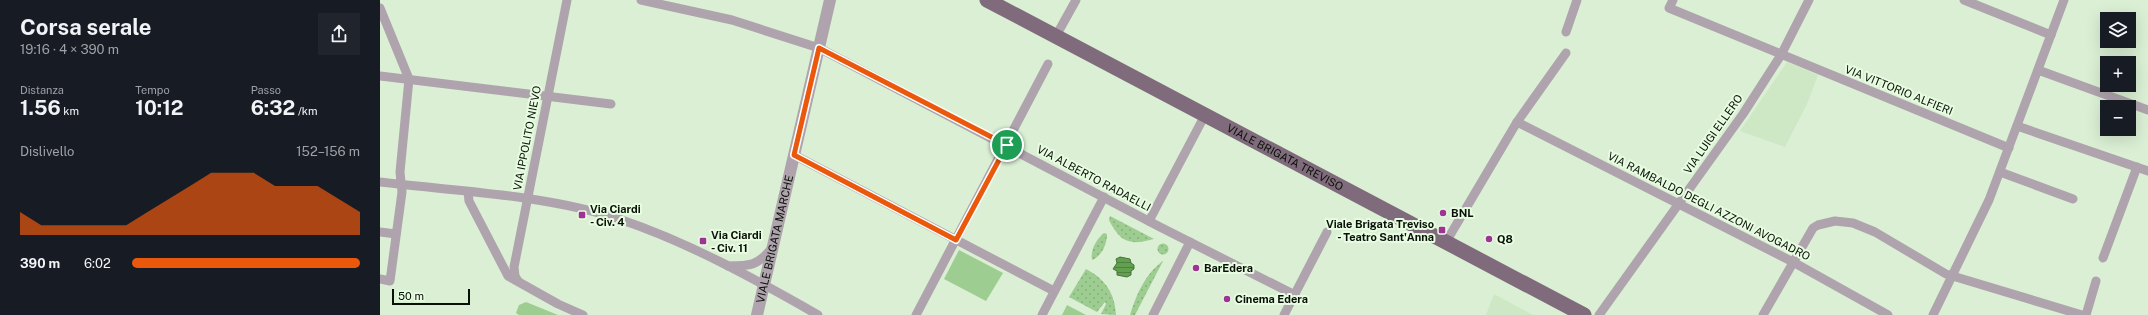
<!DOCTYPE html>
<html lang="it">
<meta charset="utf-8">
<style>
:root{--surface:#171b24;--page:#20242c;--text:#f1f3f6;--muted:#9ea1a6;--accent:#ea580c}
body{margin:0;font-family:"Public Sans",sans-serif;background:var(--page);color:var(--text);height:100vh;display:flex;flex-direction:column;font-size:15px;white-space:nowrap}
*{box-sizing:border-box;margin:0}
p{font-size:13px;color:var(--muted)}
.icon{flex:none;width:22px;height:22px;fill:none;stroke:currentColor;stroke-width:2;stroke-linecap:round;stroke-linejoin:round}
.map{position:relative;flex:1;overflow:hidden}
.side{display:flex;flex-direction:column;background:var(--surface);width:380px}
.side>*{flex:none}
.controls{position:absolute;left:1720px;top:12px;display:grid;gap:8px}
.controls a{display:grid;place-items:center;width:36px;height:36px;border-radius:0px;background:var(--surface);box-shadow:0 4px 16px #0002;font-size:20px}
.scale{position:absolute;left:12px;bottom:10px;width:78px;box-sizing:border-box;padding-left:4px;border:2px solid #091007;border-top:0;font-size:11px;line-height:14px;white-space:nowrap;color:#091007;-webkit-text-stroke:3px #e7fce1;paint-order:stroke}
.pin{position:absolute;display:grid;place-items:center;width:34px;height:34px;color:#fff;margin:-17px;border:2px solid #fff;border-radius:50%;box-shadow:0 1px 4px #0007}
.round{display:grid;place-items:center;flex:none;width:42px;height:42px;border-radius:0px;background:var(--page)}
.summary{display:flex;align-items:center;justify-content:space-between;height:68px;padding:0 20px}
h1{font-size:22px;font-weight:700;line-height:30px}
.figures{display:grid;grid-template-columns:repeat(3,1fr);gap:6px;height:68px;padding:4px 20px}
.figures div{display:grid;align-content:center}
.figures b{font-size:20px;font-weight:700}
.figures small{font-size:11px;font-weight:400}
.figures p{font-size:11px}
.chart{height:112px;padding:8px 20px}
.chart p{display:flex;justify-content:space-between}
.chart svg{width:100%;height:72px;margin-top:4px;fill:var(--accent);opacity:.7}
ul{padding:0 20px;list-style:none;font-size:13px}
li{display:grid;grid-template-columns:64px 48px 1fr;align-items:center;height:30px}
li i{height:10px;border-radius:5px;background:var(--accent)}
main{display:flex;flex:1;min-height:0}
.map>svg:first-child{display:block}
.built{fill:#cee8c6}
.grass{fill:url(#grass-dots)}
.green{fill:#9ecd91}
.water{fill:url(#water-rules);stroke:#47753a}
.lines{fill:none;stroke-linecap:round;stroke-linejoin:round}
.minor{stroke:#afa3ad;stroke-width:9}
.tertiary{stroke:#afa3ad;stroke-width:12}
.primary{stroke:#806b7c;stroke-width:15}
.route-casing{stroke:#fff;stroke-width:8}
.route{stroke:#ea580c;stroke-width:5}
.poi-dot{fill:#9e3394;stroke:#e7fce1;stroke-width:1.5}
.labels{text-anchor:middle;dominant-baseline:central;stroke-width:4;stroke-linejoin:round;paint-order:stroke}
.street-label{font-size:11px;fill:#091007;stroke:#e7fce1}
.poi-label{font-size:11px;font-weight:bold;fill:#091007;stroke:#e7fce1;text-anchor:start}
</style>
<main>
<section class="side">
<div class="summary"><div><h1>Corsa serale</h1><p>19:16 · 4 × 390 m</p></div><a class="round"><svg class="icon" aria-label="share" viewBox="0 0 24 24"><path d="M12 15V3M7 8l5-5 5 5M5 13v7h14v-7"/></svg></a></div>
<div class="figures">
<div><p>Distanza</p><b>1.56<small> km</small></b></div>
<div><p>Tempo</p><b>10:12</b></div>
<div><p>Passo</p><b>6:32<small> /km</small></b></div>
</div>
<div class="chart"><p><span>Dislivello</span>152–156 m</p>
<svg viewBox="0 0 160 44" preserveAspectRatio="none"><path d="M0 44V30L10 38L20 38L30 38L40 38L50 38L60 30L70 22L80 14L90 6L100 6L110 6L120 14L130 14L140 14L150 22L160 30V44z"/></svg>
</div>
<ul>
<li><b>390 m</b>6:02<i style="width:100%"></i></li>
</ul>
</section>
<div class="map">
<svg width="1768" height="315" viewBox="0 0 1768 315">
<defs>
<pattern id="grass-dots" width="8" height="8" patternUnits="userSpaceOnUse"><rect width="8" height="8" fill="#9ecd91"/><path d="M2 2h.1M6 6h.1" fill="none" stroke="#87af7c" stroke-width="1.8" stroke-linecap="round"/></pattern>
<pattern id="water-rules" width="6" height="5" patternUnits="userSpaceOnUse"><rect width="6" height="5" fill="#62a050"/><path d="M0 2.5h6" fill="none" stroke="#4f8140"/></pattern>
</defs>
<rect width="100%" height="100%" fill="#daefd4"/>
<g class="built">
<polygon points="1407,62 1438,75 1427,104 1405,147 1360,131"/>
<polygon points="1114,294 1153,315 1106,315"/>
</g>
<g class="grass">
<path d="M 730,216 L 774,239 C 749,246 740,242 729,220 Z"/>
<path d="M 724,233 L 727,234 C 727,244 722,256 712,260 C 710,249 717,239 724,233 Z"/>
<circle cx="783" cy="249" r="5.5"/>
<path d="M 783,261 L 755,315 L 750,315 C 756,295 765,274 783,261 Z"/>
<path d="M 706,269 C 725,279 735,293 736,315 L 721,314 L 726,304 L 725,302 L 717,312 L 689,297 Z"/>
</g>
<g class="green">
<polygon points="579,250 623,273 606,301 564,279"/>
<polygon points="146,302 178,315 139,315 136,313 139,305"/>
<polygon points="687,305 706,315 682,315"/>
</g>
<polygon class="water" points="740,257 750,259 751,263 754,265 754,269 751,271 751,275 747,277 737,275 737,271 733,269 737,263 736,259"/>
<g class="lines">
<g class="minor">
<polyline points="261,0 352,20 439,48 780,227 915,295"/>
<polyline points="1293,0 1289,8 1629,148"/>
<polyline points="1584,0 1671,35"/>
<polyline points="0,8 29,79 20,172 22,192 10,281 0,279"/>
<polyline points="1186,32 1197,0"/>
<polyline points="676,36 696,0"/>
<polyline points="1658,70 1768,110"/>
<polyline points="0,76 231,104"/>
<polyline points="1137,122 1413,262 1508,315"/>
<polyline points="1637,126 1768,171"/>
<polyline points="414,155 674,291"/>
<polyline points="1620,172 1693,199"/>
<path d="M 0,182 C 76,191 167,195 239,219 C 308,242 375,279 438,315"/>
<polyline points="88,192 89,201 128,276 178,304 203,315"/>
<polyline points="769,221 825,115"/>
<polyline points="0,232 16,234"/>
<polyline points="1066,242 1137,122 1186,53"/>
<polyline points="1723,258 1757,167"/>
<path d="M 348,266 C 370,266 377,266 391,249"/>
<polyline points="138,281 135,276 134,267 187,0"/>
<polyline points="536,315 668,64"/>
<polyline points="662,315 724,197"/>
<polyline points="773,315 810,242"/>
<polyline points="904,315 947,232"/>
<polyline points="1219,315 1363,114 1401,55 1429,0"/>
<polyline points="1383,315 1433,228 1438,225 1455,221 1473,223 1495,232 1566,274 1702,315"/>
<polyline points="1553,315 1609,200 1684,0"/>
<polyline points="1706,315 1716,281"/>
</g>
<path class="tertiary" id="s1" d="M 377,315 L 450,0"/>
<path class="primary" id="s2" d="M 607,0 L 1204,315"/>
</g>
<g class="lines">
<defs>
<polygon id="route" points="439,48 627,145 576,240 414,155"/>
</defs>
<use href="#route" class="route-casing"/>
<use href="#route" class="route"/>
</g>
<g class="poi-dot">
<circle cx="1063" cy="213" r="4"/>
<rect x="198" y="211" width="8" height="8" rx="2"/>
<rect x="1058" y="226" width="8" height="8" rx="2"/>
<circle cx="1109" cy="239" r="4"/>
<rect x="319" y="237" width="8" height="8" rx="2"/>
<circle cx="816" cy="268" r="4"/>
<circle cx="847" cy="299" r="4"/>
</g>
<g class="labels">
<g class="street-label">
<text transform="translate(1519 90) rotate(22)">VIA VITTORIO ALFIERI</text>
<text transform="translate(1333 134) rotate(-55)">VIA LUIGI ELLERO</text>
<text transform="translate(147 138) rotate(-79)">VIA IPPOLITO NIEVO</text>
<text stroke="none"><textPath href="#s2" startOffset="337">VIALE BRIGATA TREVISO</textPath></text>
<text transform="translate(714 178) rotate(28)">VIA ALBERTO RADAELLI</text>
<text transform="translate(1329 206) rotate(27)">VIA RAMBALDO DEGLI AZZONI AVOGADRO</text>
<text stroke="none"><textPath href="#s1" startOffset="78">VIALE BRIGATA MARCHE</textPath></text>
</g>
<g class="poi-label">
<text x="210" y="209">Via Ciardi<tspan x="210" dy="13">- Civ. 4</tspan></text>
<text x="1071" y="213">BNL</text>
<text x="1054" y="224" text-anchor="end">Viale Brigata Treviso<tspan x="1054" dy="13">- Teatro Sant'Anna</tspan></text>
<text x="331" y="235">Via Ciardi<tspan x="331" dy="13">- Civ. 11</tspan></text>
<text x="1117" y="239">Q8</text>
<text x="824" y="268">BarEdera</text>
<text x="855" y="299">Cinema Edera</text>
</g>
</g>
</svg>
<div class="controls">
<a><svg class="icon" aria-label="layers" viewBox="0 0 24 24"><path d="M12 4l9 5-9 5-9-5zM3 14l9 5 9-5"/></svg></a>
<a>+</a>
<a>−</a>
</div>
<div class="scale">50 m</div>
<div class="pin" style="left:627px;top:145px;background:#1e9e55"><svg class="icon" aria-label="arrive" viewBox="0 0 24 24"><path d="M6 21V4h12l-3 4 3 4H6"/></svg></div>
</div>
</main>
